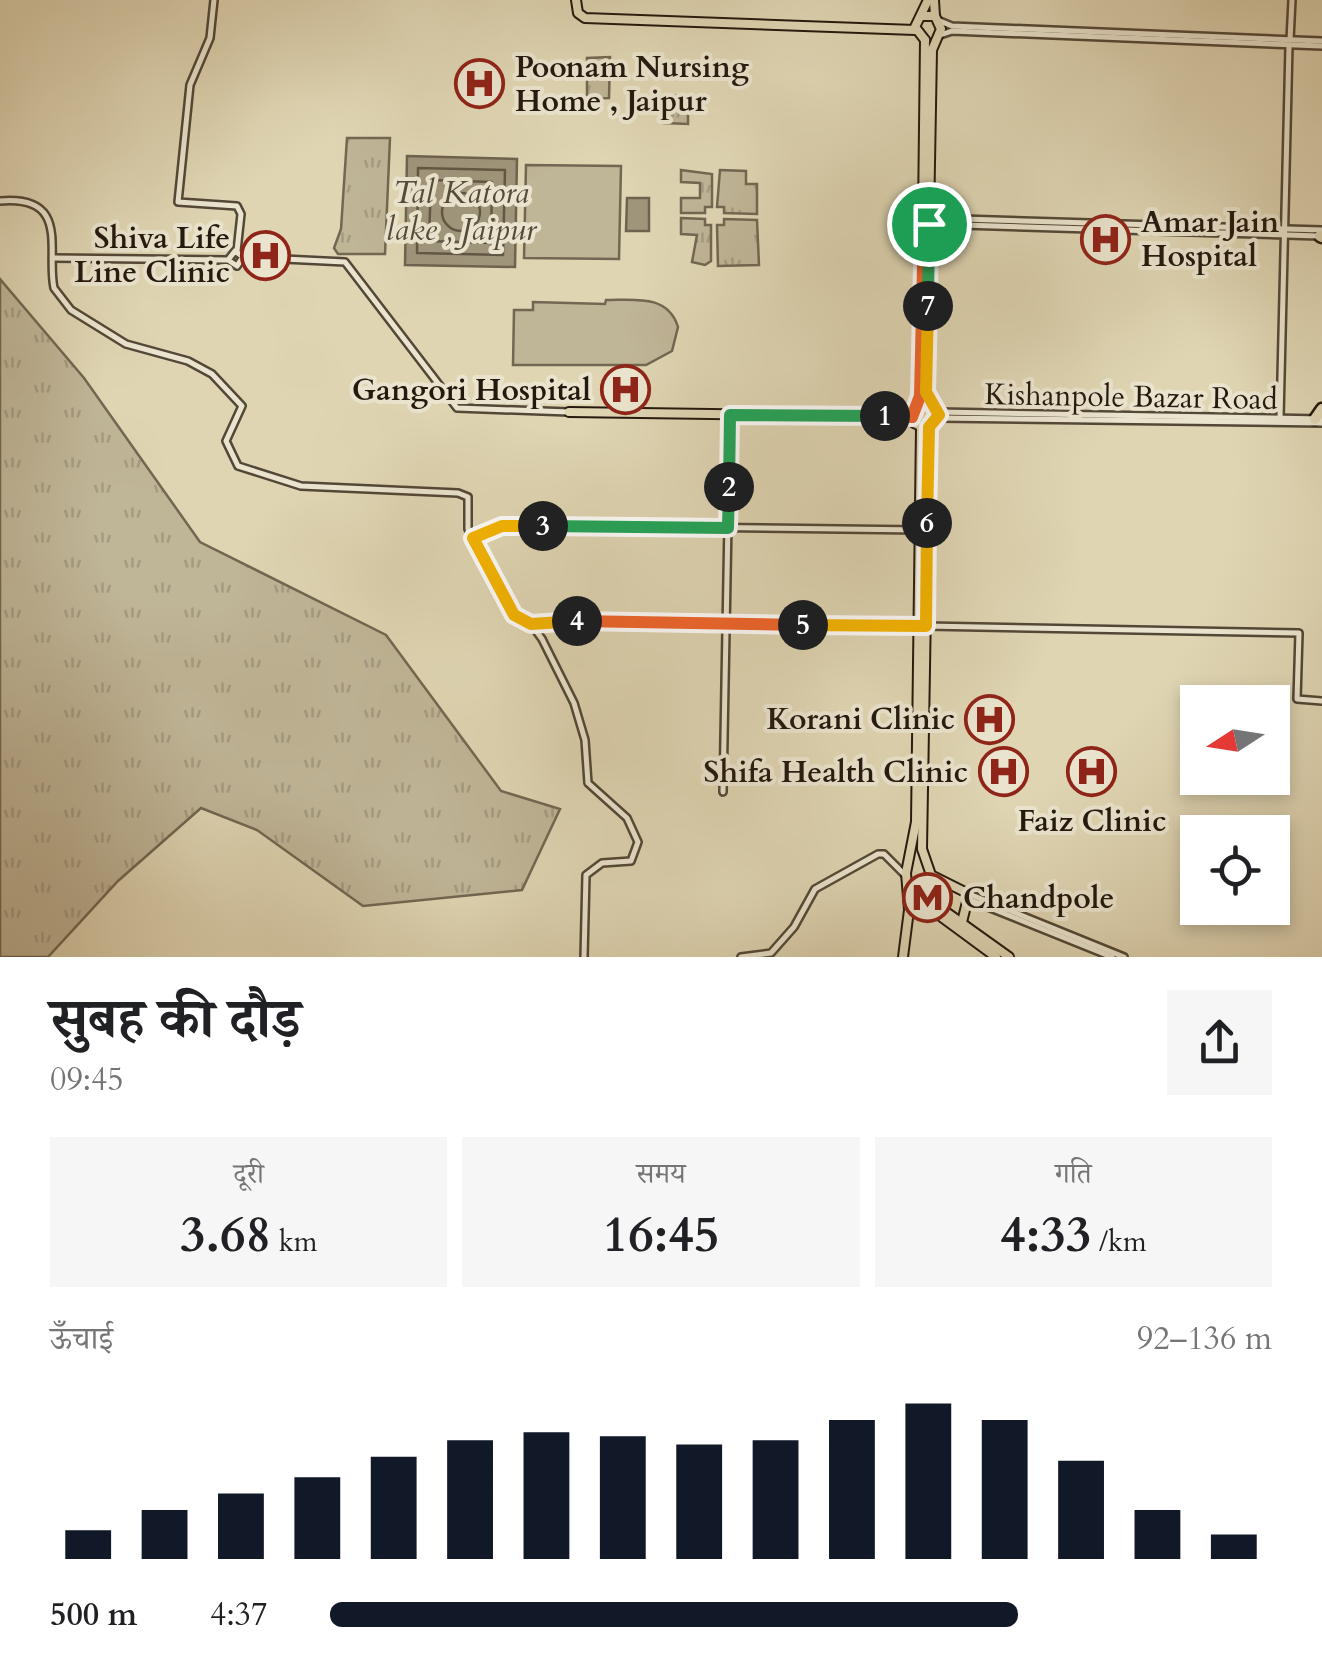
<!DOCTYPE html>
<html lang="hi">
<meta charset="utf-8">
<style>
:root{--surface:#fff;--page:#f6f6f6;--text:#202124;--muted:#757577;--accent:#111827}
body{margin:0;font-family:Cardo,"Noto Serif Devanagari",serif;background:var(--page);color:var(--text);height:100vh;display:flex;flex-direction:column;font-size:38px;white-space:nowrap}
*{box-sizing:border-box;margin:0}
p{font-size:32px;color:var(--muted)}
.icon{flex:none;width:55px;height:55px;fill:none;stroke:currentColor;stroke-width:2;stroke-linecap:round;stroke-linejoin:round}
.map{position:relative;height:957px;overflow:hidden}
.details{display:flex;flex-direction:column;background:var(--surface);flex:1}
.details>*{flex:none}
.needle{width:65px;rotate:258deg}
.buttons{position:absolute;left:1180px;top:685px;display:grid;gap:20px}
.buttons a{display:grid;place-items:center;width:110px;height:110px;border-radius:0px;background:var(--surface);box-shadow:0 5px 15px #0003;font-size:50px}
.pin{position:absolute;display:grid;place-items:center;width:85px;height:85px;color:#fff;margin:-42px;border:5px solid #fff;border-radius:50%;box-shadow:0 2px 10px #0007}
.km{position:absolute;width:50px;height:50px;margin:-25px;border-radius:50%;background:#222;color:#fff;font-size:28px;line-height:50px;text-align:center}
.round{display:grid;place-items:center;flex:none;width:105px;height:105px;border-radius:0px;background:var(--page)}
.summary{display:flex;align-items:center;justify-content:space-between;height:170px;padding:0 50px}
h1{font-size:55px;font-weight:700;line-height:75px}
.stats{display:grid;grid-template-columns:repeat(3,1fr);gap:15px;height:170px;padding:10px 50px}
.stats div{display:grid;align-content:center;border-radius:0px;background:var(--page);text-align:center}
.stats b{font-size:50px;font-weight:700}
.stats small{font-size:28px;font-weight:400}
.stats p{font-size:28px}
.chart{height:280px;padding:20px 50px}
.chart p{display:flex;justify-content:space-between}
.chart svg{width:100%;height:180px;margin-top:10px;stroke:var(--accent);stroke-width:6}
ul{padding:0 50px;list-style:none;font-size:32px}
li{display:grid;grid-template-columns:160px 120px 1fr;align-items:center;height:75px}
li i{height:25px;border-radius:12px;background:var(--accent)}
.map>svg:first-child{display:block}
.grass{fill:url(#grass-tufts);stroke:#726752;stroke-width:2.5}
.garden{fill:#bfb597;stroke:#726752;stroke-width:2.5}
.water{fill:#9f957b;stroke:#6e634f;stroke-width:2.5}
.lines{fill:none;stroke-linecap:round;stroke-linejoin:round}
.shore{stroke:#625744;stroke-width:2.5}
.minor-casing{stroke:#534837;stroke-width:10}
.major-casing{stroke:#24190e;stroke-width:12}
.highway-casing{stroke:#24190e;stroke-width:15}
.minor{stroke:#eae4ce;stroke-width:5}
.major{stroke:#dfd5b3;stroke-width:8}
.highway{stroke:#dfd5b3;stroke-width:10}
.split-1-casing{stroke:#fff;stroke-width:20}
.split-2-casing{stroke:#fff;stroke-width:20}
.split-3-casing{stroke:#fff;stroke-width:20}
.split-4-casing{stroke:#fff;stroke-width:20}
.split-5-casing{stroke:#fff;stroke-width:20}
.split-6-casing{stroke:#fff;stroke-width:20}
.split-7-casing{stroke:#fff;stroke-width:20}
.split-8-casing{stroke:#fff;stroke-width:20}
.split-1{stroke:#f0652b;stroke-width:12}
.split-2{stroke:#22a559;stroke-width:12}
.split-3{stroke:#22a559;stroke-width:12}
.split-4{stroke:#f5b400;stroke-width:12}
.split-5{stroke:#f0652b;stroke-width:12}
.split-6{stroke:#f5b400;stroke-width:12}
.split-7{stroke:#f5b400;stroke-width:12}
.split-8{stroke:#22a559;stroke-width:12}
.labels{text-anchor:middle;dominant-baseline:central;stroke-width:8;stroke-linejoin:round;paint-order:stroke}
.poi-label{font-size:30px;font-weight:bold;fill:#24190e;stroke:#eae4ce;text-anchor:end}
.street-label{font-size:30px;fill:#24190e;stroke:#eae4ce}
.water-label{font-size:32px;font-style:italic;fill:#554b3a;stroke:#eae4ce}
</style>
<div class="map">
<svg width="1322" height="957" viewBox="0 0 1322 957">
<defs>
<pattern id="grass-tufts" width="24" height="20" patternUnits="userSpaceOnUse" patternTransform="scale(2.5)"><rect width="24" height="20" fill="#bfb597"/><path d="M3 7l-1-3M5 7V3M7 7l1-3M15 17l-1-3M17 17v-4M19 17l1-3" fill="none" stroke="#a49b81"/></pattern>
</defs>
<rect width="100%" height="100%" fill="#dfd5b3"/>
<filter id="stains"><feTurbulence type="fractalNoise" baseFrequency=".002" numOctaves="4"/><feColorMatrix values="0 0 0 0 .2 0 0 0 0 .09 0 0 0 0 .02 0 0 0 .5 -.17"/></filter>
<radialGradient id="worn" r=".72"><stop offset=".6" stop-color="#630" stop-opacity="0"/><stop offset="1" stop-color="#630" stop-opacity=".3"/></radialGradient>
<g class="grass">
<polygon points="610,57 609,98 587,99 587,58"/>
<polygon points="665,95 688,96 688,124 664,123"/>
<polygon points="347,138 390,138 385,254 338,254 334,248 341,229"/>
<polygon points="681,170 712,174 712,207 705,207 705,213 681,213 681,198 700,198 700,183 681,182"/>
<polygon points="720,170 746,171 746,184 757,184 757,214 724,213 724,207 717,207"/>
<polygon points="681,218 705,219 705,225 711,225 711,261 705,265 692,262 697,235 681,234"/>
<polygon points="724,219 757,220 759,265 718,266 717,225 724,225"/>
<polygon points="0,279 84,378 200,542 386,635 501,791 560,809 522,890 363,906 257,830 201,808 118,881 48,957 0,957"/>
</g>
<g class="garden">
<polygon points="526,165 621,166 619,259 524,258"/>
<path d="M 606,300 C 634,300 668,294 678,327 L 672,351 L 646,365 L 513,365 L 514,310 L 533,310 L 533,302 L 605,304 Z"/>
</g>
<g class="water">
<polygon points="407,156 517,159 515,267 405,265"/>
<polygon points="627,198 649,198 649,231 626,231"/>
</g>
<g class="lines">
<g class="shore">
<polygon points="418,168 505,170 503,255 417,253"/>
<polygon points="431,180 492,182 491,243 429,241"/>
<circle cx="461" cy="212" r="19"/>
</g>
<defs>
<g id="minor">
<polyline points="214,0 210,38 190,85 178,202 237,206 241,214 237,251"/>
<polyline points="940,21 952,26 1322,41"/>
<polyline points="940,35 952,31 1322,46"/>
<polyline points="1290,40 1292,0"/>
<path d="M 0,201 C 71,195 46,251 54,288 L 71,310 L 126,344 L 188,361 L 212,374 L 242,406 L 226,441 L 238,466 L 301,486 L 458,493 L 468,497 L 468,529 L 514,615 L 531,624 L 542,639 L 574,703 L 585,740 L 588,783 L 627,818 L 638,842 L 631,861 L 602,863 L 586,875 L 584,957"/>
<polyline points="930,218 1322,230"/>
<polyline points="930,224 1319,236"/>
<polyline points="243,257 345,262 457,408 569,412"/>
<polyline points="54,258 228,260 237,266 243,257 235,251 228,260"/>
<polyline points="939,412 1322,419"/>
<polyline points="939,418 1322,423"/>
<polyline points="1280,418 1289,46"/>
<polyline points="473,538 513,525 920,530"/>
<polyline points="531,624 564,620"/>
<polyline points="926,626 1299,633 1297,699 1322,701"/>
<polyline points="723,792 730,415"/>
<polyline points="969,894 1124,957"/>
<polyline points="968,899 1112,957"/>
<polyline points="741,957 771,953 794,927 815,889 878,854 884,854 905,875"/>
</g>
<g id="major">
<polyline points="576,0 578,13 585,18 915,30"/>
<polyline points="934,0 935,16"/>
<polyline points="921,16 935,16 941,29 932,50 926,390 939,415 934,424 924,428 914,423 911,411 921,389 925,40"/>
<polyline points="925,40 915,27 928,0"/>
<polyline points="569,412 911,417"/>
<polyline points="929,427 922,849 931,875 969,894 960,930"/>
<polyline points="564,620 918,625"/>
<polyline points="909,893 996,957"/>
<polyline points="937,911 946,912 1009,957"/>
<polyline points="903,957 909,910 906,873 916,822 921,427"/>
</g>
<g id="highway">
<polyline points="1320,236 1322,237"/>
<polyline points="1315,419 1322,409"/>
</g>
</defs>
<use href="#minor" class="minor-casing"/>
<use href="#major" class="major-casing"/>
<use href="#highway" class="highway-casing"/>
<use href="#minor" class="minor"/>
<use href="#major" class="major"/>
<use href="#highway" class="highway"/>
</g>
<g class="lines">
<defs>
<polyline id="split-1" points="885,416 912,417 920,396 924,224 929,224"/>
<polyline id="split-2" points="729,487 730,415 885,416"/>
<polyline id="split-3" points="543,526 728,528 729,487"/>
<polyline id="split-4" points="543,526 502,526 473,538 514,615 531,624 577,621"/>
<polyline id="split-5" points="577,621 803,625"/>
<polyline id="split-6" points="803,625 926,626 927,523"/>
<polyline id="split-7" points="927,523 929,427 939,415 926,392 928,306"/>
<polyline id="split-8" points="928,306 929,224"/>
</defs>
<use href="#split-1" class="split-1-casing"/>
<use href="#split-2" class="split-2-casing"/>
<use href="#split-3" class="split-3-casing"/>
<use href="#split-4" class="split-4-casing"/>
<use href="#split-5" class="split-5-casing"/>
<use href="#split-6" class="split-6-casing"/>
<use href="#split-7" class="split-7-casing"/>
<use href="#split-8" class="split-8-casing"/>
<use href="#split-1" class="split-1"/>
<use href="#split-2" class="split-2"/>
<use href="#split-3" class="split-3"/>
<use href="#split-4" class="split-4"/>
<use href="#split-5" class="split-5"/>
<use href="#split-6" class="split-6"/>
<use href="#split-7" class="split-7"/>
<use href="#split-8" class="split-8"/>
</g>
<defs>
<symbol id="hospital-ring" viewBox="-11 -11 22 22"><circle r="9.5" fill="#eae4ce" stroke="#8f2418" stroke-width="1.5"/><path d="M-5-5h3v3.5h4V-5h3V5h-3V1.5h-4V5h-3Z" fill="#8f2418"/></symbol>
<symbol id="metro-ring" viewBox="-11 -11 22 22"><circle r="9.5" fill="#eae4ce" stroke="#8f2418" stroke-width="1.5"/><path d="M-5.5 5V-5H-3L0 0L3-5H5.5V5H3V-.5L0 4L-3-.5V5Z" fill="#8f2418"/></symbol>
</defs>
<g fill-rule="evenodd">
<use href="#hospital-ring" x="452" y="56" width="55" height="55"/>
<use href="#hospital-ring" x="1078" y="212" width="55" height="55"/>
<use href="#hospital-ring" x="238" y="228" width="55" height="55"/>
<use href="#hospital-ring" x="598" y="362" width="55" height="55"/>
<use href="#hospital-ring" x="962" y="692" width="55" height="55"/>
<use href="#hospital-ring" x="976" y="744" width="55" height="55"/>
<use href="#hospital-ring" x="1064" y="744" width="55" height="55"/>
<use href="#metro-ring" x="900" y="870" width="55" height="55"/>
</g>
<g class="labels">
<g class="poi-label">
<text x="515" y="67" text-anchor="start">Poonam Nursing<tspan x="515" dy="34">Home , Jaipur</tspan></text>
<text x="1141" y="222" text-anchor="start">Amar Jain<tspan x="1141" dy="34">Hospital</tspan></text>
<text x="230" y="238">Shiva Life<tspan x="230" dy="34">Line Clinic</tspan></text>
<text x="591" y="390">Gangori Hospital</text>
<text x="955" y="719">Korani Clinic</text>
<text x="968" y="772">Shifa Health Clinic</text>
<text x="1092" y="821" text-anchor="middle">Faiz Clinic</text>
<text x="963" y="898" text-anchor="start">Chandpole</text>
</g>
<g class="street-label">
<text transform="translate(1131 397) rotate(1)">Kishanpole Bazar Road</text>
</g>
<g class="water-label">
<text x="461" y="193">Tal Katora<tspan x="461" dy="37">lake , Jaipur</tspan></text>
</g>
</g>
<rect width="100%" height="100%" filter="url(#stains)"/>
<rect width="100%" height="100%" fill="url(#worn)"/>
</svg>
<div class="buttons">
<a><svg class="needle" viewBox="-14 -14 28 28"><path d="M0-13l5 13h-10z" fill="#e53935"/><path d="M0 13l5-13h-10z" fill="#757577"/></svg></a>
<a><svg class="icon" aria-label="locate" viewBox="0 0 24 24"><circle cx="12" cy="12" r="6"/><path d="M12 2v4M12 18v4M2 12h4M18 12h4"/></svg></a>
</div>
<div class="pin" style="left:929px;top:224px;background:#1e9e55"><svg class="icon" aria-label="arrive" viewBox="0 0 24 24"><path d="M6 21V4h12l-3 4 3 4H6"/></svg></div>
<b class="km" style="left:885px;top:416px">1</b>
<b class="km" style="left:729px;top:487px">2</b>
<b class="km" style="left:543px;top:526px">3</b>
<b class="km" style="left:577px;top:621px">4</b>
<b class="km" style="left:803px;top:625px">5</b>
<b class="km" style="left:927px;top:523px">6</b>
<b class="km" style="left:928px;top:306px">7</b>
</div>
<section class="details">
<div class="summary"><div><h1>सुबह की दौड़</h1><p>09:45</p></div><a class="round"><svg class="icon" aria-label="share" viewBox="0 0 24 24"><path d="M12 15V3M7 8l5-5 5 5M5 13v7h14v-7"/></svg></a></div>
<div class="stats">
<div><p>दूरी</p><b>3.68<small> km</small></b></div>
<div><p>समय</p><b>16:45</b></div>
<div><p>गति</p><b>4:33<small> /km</small></b></div>
</div>
<div class="chart"><p><span>ऊँचाई</span>92–136 m</p>
<svg viewBox="0 0 160 44" preserveAspectRatio="none"><path d="M5 44V37M15 44V32M25 44V28M35 44V24M45 44V19M55 44V15M65 44V13M75 44V14M85 44V16M95 44V15M105 44V10M115 44V6M125 44V10M135 44V20M145 44V32M155 44V38"/></svg>
</div>
<ul>
<li><b>500 m</b>4:37<i style="width:73%"></i></li>
</ul>
</section>
